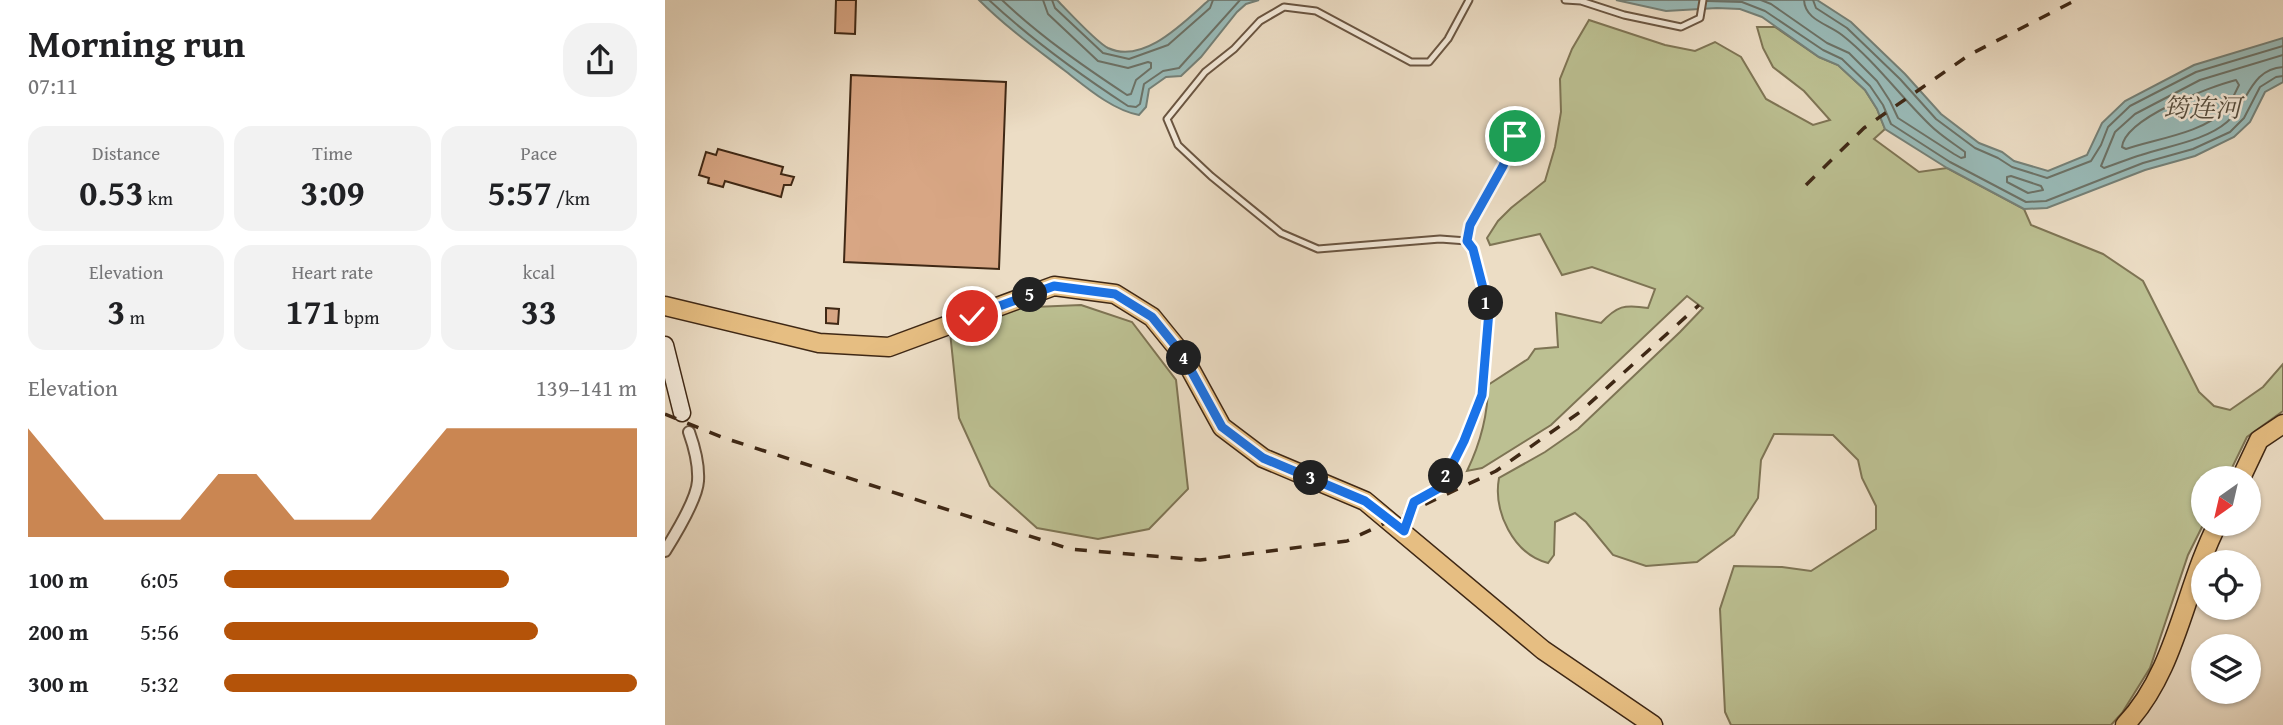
<!DOCTYPE html>
<meta charset="utf-8">
<style>
:root{--surface:#fff;--page:#f2f2f2;--text:#202124;--muted:#757577;--accent:#b45309}
body{margin:0;font-family:"Gentium Book Plus","Noto Serif SC",serif;background:var(--page);color:var(--text);height:100vh;display:flex;flex-direction:column;font-size:26px;white-space:nowrap}
*{box-sizing:border-box;margin:0}
p{font-size:23px;color:var(--muted)}
.icon{flex:none;width:38px;height:38px;fill:none;stroke:currentColor;stroke-width:2;stroke-linecap:round;stroke-linejoin:round}
.map{position:relative;flex:1;overflow:hidden}
.sheet{display:flex;flex-direction:column;background:var(--surface);width:665px}
.sheet>*{flex:none}
.needle{width:46px;rotate:214deg}
.controls{position:absolute;left:1526px;top:466px;display:grid;gap:14px}
.controls a{display:grid;place-items:center;width:70px;height:70px;border-radius:50%;background:var(--surface);box-shadow:0 2px 5px #0004;font-size:35px}
.pin{position:absolute;display:grid;place-items:center;width:60px;height:60px;color:#fff;margin:-30px;border:4px solid #fff;border-radius:50%;box-shadow:0 2px 7px #0007}
.km{position:absolute;width:35px;height:35px;margin:-18px;border-radius:50%;background:#222;color:#fff;font-size:19px;line-height:35px;text-align:center}
.round{display:grid;place-items:center;flex:none;width:74px;height:74px;border-radius:28px;background:var(--page)}
.overview{display:flex;align-items:center;justify-content:space-between;height:119px;padding:0 28px}
h1{font-size:38px;font-weight:700;line-height:52px}
.stats{display:grid;grid-template-columns:repeat(3,1fr);gap:10px;height:119px;padding:7px 28px}
.stats div{display:grid;align-content:center;border-radius:18px;background:var(--page);text-align:center}
.stats b{font-size:35px;font-weight:700}
.stats small{font-size:19px;font-weight:400}
.stats p{font-size:19px}
.chart{height:196px;padding:14px 28px}
.chart p{display:flex;justify-content:space-between}
.chart svg{width:100%;height:126px;margin-top:7px;fill:var(--accent);opacity:.7}
ul{padding:0 28px;list-style:none;font-size:23px}
li{display:grid;grid-template-columns:112px 84px 1fr;align-items:center;height:52px}
li i{height:18px;border-radius:9px;background:var(--accent)}
main{display:flex;flex:1;min-height:0}
.map>svg:first-child{display:block}
.green{fill:#bcc092;stroke:#7e7454;stroke-width:2}
.water{fill:#99bbb9;stroke:#758077;stroke-width:2}
.lines{fill:none;stroke-linecap:round;stroke-linejoin:round}
.shore{stroke:#6c7267;stroke-width:2}
.building{fill:#d8a684;stroke:#3f2815;stroke-width:2}
.lane-casing{stroke:#6a5541;stroke-width:9}
.street-casing{stroke:#6a5541;stroke-width:14}
.secondary-casing{stroke:#3f2815;stroke-width:19}
.primary-casing{stroke:#3f2815;stroke-width:21}
.lane{stroke:#f3e9d9;stroke-width:5}
.street{stroke:#f3e9d9;stroke-width:10}
.secondary{stroke:#f3e9d9;stroke-width:16}
.primary{stroke:#e6be82;stroke-width:18}
.rail{stroke:#3f2815;stroke-width:3.5;stroke-dasharray:12 12;stroke-linecap:butt}
.route-casing{stroke:#fff;stroke-width:14}
.route{stroke:#1a73e8;stroke-width:9}
.labels{text-anchor:middle;dominant-baseline:central;stroke-width:5;stroke-linejoin:round;paint-order:stroke}
.water-label{font-size:26px;font-style:italic;fill:#564d3e;stroke:#f3e9d9}
</style>
<main>
<section class="sheet">
<div class="overview"><div><h1>Morning run</h1><p>07:11</p></div><a class="round"><svg class="icon" aria-label="share" viewBox="0 0 24 24"><path d="M12 15V3M7 8l5-5 5 5M5 13v7h14v-7"/></svg></a></div>
<div class="stats">
<div><p>Distance</p><b>0.53<small> km</small></b></div>
<div><p>Time</p><b>3:09</b></div>
<div><p>Pace</p><b>5:57<small> /km</small></b></div>
</div>
<div class="stats">
<div><p>Elevation</p><b>3<small> m</small></b></div>
<div><p>Heart rate</p><b>171<small> bpm</small></b></div>
<div><p>kcal</p><b>33</b></div>
</div>
<div class="chart"><p><span>Elevation</span>139–141 m</p>
<svg viewBox="0 0 160 44" preserveAspectRatio="none"><path d="M0 44V6L10 22L20 38L30 38L40 38L50 22L60 22L70 38L80 38L90 38L100 22L110 6L120 6L130 6L140 6L150 6L160 6V44z"/></svg>
</div>
<ul>
<li><b>100 m</b>6:05<i style="width:69%"></i></li>
<li><b>200 m</b>5:56<i style="width:76%"></i></li>
<li><b>300 m</b>5:32<i style="width:100%"></i></li>
</ul>
</section>
<div class="map">
<svg width="1618" height="725" viewBox="0 0 1618 725">
<rect width="100%" height="100%" fill="#ecddc5"/>
<filter id="stains"><feTurbulence type="fractalNoise" baseFrequency=".00286" numOctaves="4"/><feColorMatrix values="0 0 0 0 .2 0 0 0 0 .09 0 0 0 0 .02 0 0 0 .5 -.17"/></filter>
<radialGradient id="worn" r=".72"><stop offset=".6" stop-color="#630" stop-opacity="0"/><stop offset="1" stop-color="#630" stop-opacity=".3"/></radialGradient>
<g class="green">
<path d="M 924,20 L 1000,45 L 1030,51 L 1050,42 L 1076,57 L 1101,99 L 1148,125 L 1165,120 L 1139,91 L 1108,67 L 1098,48 L 1092,27 L 1110,27 L 1154,57 L 1173,65 L 1200,90 L 1212,109 L 1220,129 L 1209,139 L 1254,172 L 1282,168 L 1359,209 L 1366,225 L 1438,254 L 1478,281 L 1534,392 L 1549,406 L 1565,410 L 1598,387 L 1618,364 L 1618,411 L 1582,437 L 1562,478 L 1538,478 L 1539,523 L 1523,555 L 1485,668 L 1457,713 L 1446,725 L 1066,725 L 1060,712 L 1055,609 L 1069,566 L 1117,567 L 1146,571 L 1211,529 L 1211,506 L 1197,478 L 1193,460 L 1168,435 L 1109,434 L 1096,460 L 1093,498 L 1069,535 L 1032,562 L 981,566 L 948,555 L 921,522 L 910,513 L 890,522 L 889,555 L 883,563 C 848,554 828,511 834,478 L 880,452 L 913,429 L 1015,332 L 1038,308 L 1022,296 L 886,425 L 817,468 L 802,471 C 815,444 823,415 823,385 L 863,359 L 870,349 L 893,347 L 891,313 L 936,323 C 952,306 959,304 983,308 L 990,289 L 927,267 L 897,275 L 875,234 L 825,245 L 822,238 L 833,221 L 846,208 L 880,181 L 890,147 L 896,112 L 895,79 L 907,49 Z"/>
<polygon points="416,305 467,322 511,380 523,489 484,529 433,539 372,528 325,486 294,418 285,332 346,308"/>
</g>
<g class="water">
<path d="M 314,0 L 392,0 C 402,10 431,42 443,48 C 479,65 520,21 544,0 L 594,0 L 581,4 L 572,12 L 536,57 L 516,76 L 501,77 L 484,89 L 481,107 L 474,115 C 447,110 421,87 399,70 C 369,47 341,27 314,0 Z"/>
<polygon points="951,0 1152,0 1186,22 1240,74 1276,114 1314,143 1337,152 1349,161 1383,171 1422,155 1437,123 1460,101 1529,65 1618,38 1618,82 1600,92 1585,122 1569,137 1530,156 1480,170 1382,208 1359,209 1282,168 1220,129 1212,109 1200,90 1173,65 1154,57 1097,17 1075,9 1052,8 1001,11"/>
</g>
<g class="lines">
<g class="shore">
<path d="M 324,0 C 367,40 414,74 463,106 L 471,107 L 475,104 L 479,84 L 498,71 L 514,68 L 575,0"/>
<path d="M 337,0 C 375,36 418,66 462,95 L 466,94 L 471,80 L 486,68 L 486,63 L 483,62 L 463,68 L 433,61 L 383,14 L 378,0"/>
<polyline points="387,0 390,8 438,53 464,59 503,45 545,8 548,0"/>
<path d="M 1096,0 L 1106,4 L 1162,43 L 1184,53 L 1212,81 L 1225,101 L 1233,118 L 1289,154 L 1296,158 L 1300,157 L 1300,152 C 1288,143 1275,135 1265,125 C 1235,96 1210,61 1177,35 C 1163,24 1140,20 1139,0"/>
<polyline points="1148,0 1151,8 1182,28 1235,79 1271,119 1310,148 1333,158 1347,167 1382,178 1426,161 1436,145 1443,127 1465,106 1531,72 1618,46"/>
<polyline points="1042,1 1077,2 1100,11 1158,50 1177,59 1205,86 1218,105 1226,124 1285,162 1361,202 1381,201 1478,163 1528,149 1565,132 1579,118 1595,87 1611,77 1618,76"/>
<path d="M 1618,55 L 1535,80 L 1470,114 L 1450,132 L 1436,166 L 1439,168 C 1451,164 1463,159 1476,155 C 1502,146 1540,141 1562,122 C 1583,104 1585,69 1618,67"/>
<path d="M 1571,80 L 1574,85 C 1570,93 1566,103 1560,110 C 1538,133 1490,139 1461,149 L 1457,147 C 1460,118 1544,87 1571,80 Z"/>
<polygon points="1346,176 1376,186 1378,190 1363,193 1342,182 1342,177"/>
</g>
</g>
<g class="building">
<polygon points="171,0 191,0 190,34 170,33"/>
<polygon points="186,75 341,82 334,269 179,262"/>
<polygon points="53,149 118,167 116,174 129,177 126,185 119,185 116,197 60,181 58,187 43,183 44,178 34,175 41,152 51,155"/>
<polygon points="161,308 174,309 173,324 161,323"/>
</g>
<g class="lines">
<defs>
<g id="lane">
<polyline points="900,0 916,1 959,15 1016,27 1035,18 1038,0"/>
<polyline points="802,241 775,239 653,249 616,233 546,176 513,145 502,119 540,72 569,49 595,21 619,7 651,11 746,62 764,62 783,39 804,0"/>
<polyline points="740,528 749,502 776,487 799,441 817,395 823,311 808,249 802,241 805,225 838,166 851,136"/>
</g>
<path id="street" d="M 0,551 C 10,535 32,499 33,481 C 34,466 29,446 24,432"/>
<polyline id="secondary" points="0,345 17,413"/>
<g id="primary">
<polyline points="0,306 154,343 224,347 389,286 450,294 487,317 517,354 557,427 598,458 700,501 878,650 988,725"/>
<polyline points="1576,478 1594,440 1618,424"/>
<path d="M 1460,725 C 1512,670 1519,589 1553,523"/>
</g>
</defs>
<use href="#lane" class="lane-casing"/>
<use href="#street" class="street-casing"/>
<use href="#secondary" class="secondary-casing"/>
<use href="#primary" class="primary-casing"/>
<use href="#lane" class="lane"/>
<use href="#street" class="street"/>
<use href="#secondary" class="secondary"/>
<use href="#primary" class="primary"/>
<g class="rail">
<polyline points="1141,185 1199,128 1304,55 1411,0"/>
<polyline points="0,414 59,438 405,549 535,560 682,541 831,471 915,412 1034,305"/>
</g>
</g>
<g class="lines">
<defs>
<polyline id="route" points="307,316 389,286 450,294 487,317 517,354 557,427 598,458 700,501 739,531 749,502 776,487 799,441 817,395 824,311 808,249 802,241 805,225 838,166 850,136"/>
</defs>
<use href="#route" class="route-casing"/>
<use href="#route" class="route"/>
</g>
<g class="labels">
<g class="water-label">
<text x="1537" y="107">筠连河</text>
</g>
</g>
<rect width="100%" height="100%" filter="url(#stains)"/>
<rect width="100%" height="100%" fill="url(#worn)"/>
</svg>
<div class="controls">
<a><svg class="needle" viewBox="-14 -14 28 28"><path d="M0-13l5 13h-10z" fill="#e53935"/><path d="M0 13l5-13h-10z" fill="#757577"/></svg></a>
<a><svg class="icon" aria-label="locate" viewBox="0 0 24 24"><circle cx="12" cy="12" r="6"/><path d="M12 2v4M12 18v4M2 12h4M18 12h4"/></svg></a>
<a><svg class="icon" aria-label="layers" viewBox="0 0 24 24"><path d="M12 4l9 5-9 5-9-5zM3 14l9 5 9-5"/></svg></a>
</div>
<div class="pin" style="left:850px;top:136px;background:#1e9e55"><svg class="icon" aria-label="arrive" viewBox="0 0 24 24"><path d="M6 21V4h12l-3 4 3 4H6"/></svg></div>
<div class="pin" style="left:307px;top:316px;background:#d93025"><svg class="icon" aria-label="check" viewBox="0 0 24 24"><path d="M5 12l5 5 9-10"/></svg></div>
<b class="km" style="left:821px;top:303px">1</b>
<b class="km" style="left:781px;top:476px">2</b>
<b class="km" style="left:646px;top:478px">3</b>
<b class="km" style="left:519px;top:358px">4</b>
<b class="km" style="left:365px;top:295px">5</b>
</div>
</main>
